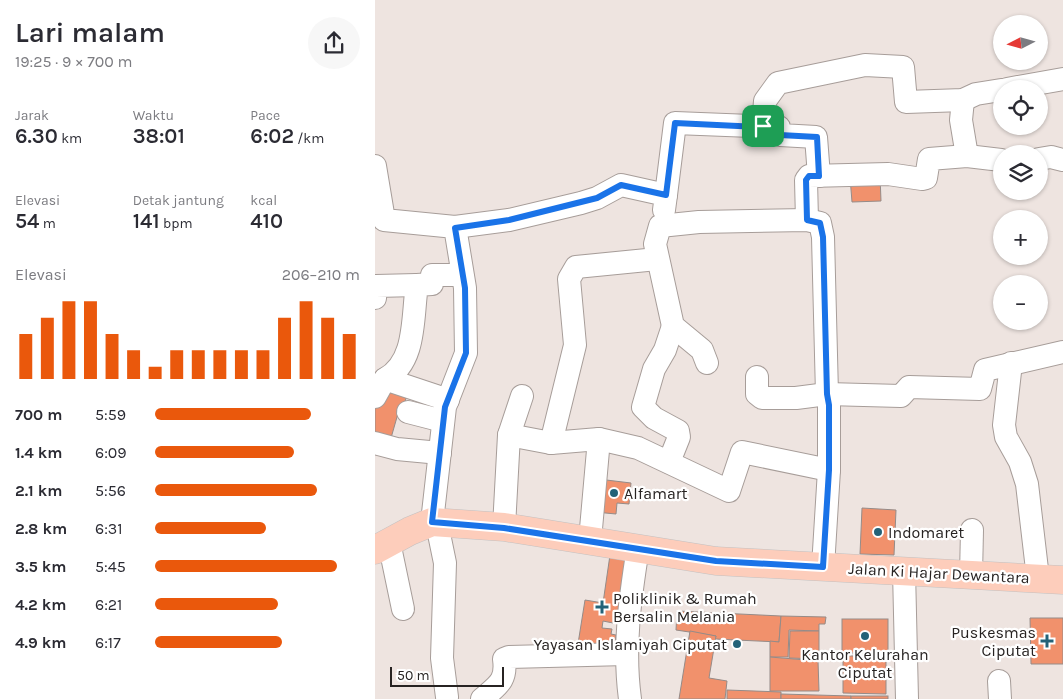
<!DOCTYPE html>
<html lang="id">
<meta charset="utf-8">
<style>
:root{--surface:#fff;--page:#f7f7f7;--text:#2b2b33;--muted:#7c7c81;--accent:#ea580c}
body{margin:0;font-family:Karla,sans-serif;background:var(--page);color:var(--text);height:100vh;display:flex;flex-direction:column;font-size:19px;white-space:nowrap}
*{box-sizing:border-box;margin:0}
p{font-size:16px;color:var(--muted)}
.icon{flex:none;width:28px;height:28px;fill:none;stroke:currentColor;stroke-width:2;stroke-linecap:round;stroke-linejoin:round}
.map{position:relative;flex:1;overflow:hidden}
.panel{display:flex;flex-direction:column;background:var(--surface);width:375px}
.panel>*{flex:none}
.needle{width:32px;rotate:264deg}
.buttons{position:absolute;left:618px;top:15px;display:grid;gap:10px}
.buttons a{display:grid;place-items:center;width:55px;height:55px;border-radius:50%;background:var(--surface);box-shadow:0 1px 4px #0004;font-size:25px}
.scale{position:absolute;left:15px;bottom:12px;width:114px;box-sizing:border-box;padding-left:5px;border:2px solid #272322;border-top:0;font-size:14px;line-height:18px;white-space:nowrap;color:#272322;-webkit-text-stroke:4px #fff;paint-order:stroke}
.pin{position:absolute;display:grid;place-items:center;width:42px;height:42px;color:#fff;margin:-21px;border-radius:10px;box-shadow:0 2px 8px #0006}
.round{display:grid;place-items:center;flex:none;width:52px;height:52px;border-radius:26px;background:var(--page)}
.summary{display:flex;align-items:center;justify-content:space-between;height:85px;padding:0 15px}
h1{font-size:28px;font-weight:600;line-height:38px}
.stats{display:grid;grid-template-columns:repeat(3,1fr);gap:8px;height:85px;padding:5px 15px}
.stats div{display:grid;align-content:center}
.stats b{font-size:21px;font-weight:600}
.stats small{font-size:14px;font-weight:400}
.stats p{font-size:14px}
.chart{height:140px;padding:10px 15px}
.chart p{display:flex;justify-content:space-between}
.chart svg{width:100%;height:90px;margin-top:5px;stroke:var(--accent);stroke-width:6}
ul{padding:0 15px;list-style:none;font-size:16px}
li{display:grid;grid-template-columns:80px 60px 1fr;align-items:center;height:38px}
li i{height:12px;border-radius:6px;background:var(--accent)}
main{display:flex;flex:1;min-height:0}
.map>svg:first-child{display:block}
.building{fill:#f1916c;stroke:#958b88}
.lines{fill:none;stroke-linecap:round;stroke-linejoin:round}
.minor-casing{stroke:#a79d99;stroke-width:24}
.major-casing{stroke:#c3c1c1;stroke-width:29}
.minor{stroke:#fff;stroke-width:22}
.major{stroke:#fdcdbb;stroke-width:28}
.route-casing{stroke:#fff;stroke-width:10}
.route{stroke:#1a73e8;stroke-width:6}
.poi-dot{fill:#236278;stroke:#fff;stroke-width:2}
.labels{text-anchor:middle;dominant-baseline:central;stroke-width:4.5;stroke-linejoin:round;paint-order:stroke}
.poi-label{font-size:16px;fill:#272322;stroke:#fff;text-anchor:start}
.street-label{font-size:16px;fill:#272322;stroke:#fff}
</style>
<main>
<section class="panel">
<div class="summary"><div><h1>Lari malam</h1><p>19:25 · 9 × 700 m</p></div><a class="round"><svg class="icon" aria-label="share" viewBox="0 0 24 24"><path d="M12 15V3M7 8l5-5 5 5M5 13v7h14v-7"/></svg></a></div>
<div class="stats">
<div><p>Jarak</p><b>6.30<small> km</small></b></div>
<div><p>Waktu</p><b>38:01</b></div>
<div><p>Pace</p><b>6:02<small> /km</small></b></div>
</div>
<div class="stats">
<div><p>Elevasi</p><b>54<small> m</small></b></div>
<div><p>Detak jantung</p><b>141<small> bpm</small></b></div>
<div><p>kcal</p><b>410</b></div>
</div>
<div class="chart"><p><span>Elevasi</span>206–210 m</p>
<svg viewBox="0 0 160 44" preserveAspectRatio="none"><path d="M5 44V22M15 44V14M25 44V6M35 44V6M45 44V22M55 44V30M65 44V38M75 44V30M85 44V30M95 44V30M105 44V30M115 44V30M125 44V14M135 44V6M145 44V14M155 44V22"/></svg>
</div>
<ul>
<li><b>700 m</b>5:59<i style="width:76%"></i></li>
<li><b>1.4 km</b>6:09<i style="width:68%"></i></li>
<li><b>2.1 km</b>5:56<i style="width:79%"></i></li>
<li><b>2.8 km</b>6:31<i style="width:54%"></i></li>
<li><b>3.5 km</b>5:45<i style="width:89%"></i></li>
<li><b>4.2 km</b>6:21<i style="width:60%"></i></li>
<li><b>4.9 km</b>6:17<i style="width:62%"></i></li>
</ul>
</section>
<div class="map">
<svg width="688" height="699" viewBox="0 0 688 699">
<rect width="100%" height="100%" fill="#eee4e0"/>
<g class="building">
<polygon points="505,176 506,201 477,202 475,177"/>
<polygon points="9,382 34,389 27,411 24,410 14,445 0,440 0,400"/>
<polygon points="223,479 256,483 254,504 242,503 241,514 220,512"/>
<polygon points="487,508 521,510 519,555 485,554"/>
<polygon points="235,555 254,558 245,611 240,610 238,623 228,621 227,628 237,629 236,634 241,635 239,649 202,650 210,600 228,603"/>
<polygon points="302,611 406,616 404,642 340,639 341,636 301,630"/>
<polygon points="406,616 451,617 450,624 444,624 444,631 414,630 413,657 395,657 395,641 404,642"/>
<polygon points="655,618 688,618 688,664 656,664"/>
<rect x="467" y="619" width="46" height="34"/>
<polygon points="315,631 341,636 334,678 352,681 350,699 304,699"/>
<polygon points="415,631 444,631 444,659 414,658"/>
<polygon points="468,656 511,656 511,694 468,693"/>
<polygon points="395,657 443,661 444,691 395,691"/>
<polygon points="352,690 406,692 406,699 352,699"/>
<polygon points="406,694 476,696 476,699 406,699"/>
<rect x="476" y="696" width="37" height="3"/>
</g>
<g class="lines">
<defs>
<g id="minor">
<polyline points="632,89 688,79"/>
<polyline points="588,100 586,120 592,156"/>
<polyline points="388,126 390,101 403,83 490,65 528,67 531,102 588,100 601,94 626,90"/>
<polyline points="664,159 676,157 688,160"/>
<polyline points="0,166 9,220 80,227 90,288 91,353 70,407 57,522"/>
<polyline points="291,195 300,123 404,127 405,135 441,137 444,176"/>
<polyline points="432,220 431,180 434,176 513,174 547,179 551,178 554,159 592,156 626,160"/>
<polyline points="80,227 134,220 206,203 222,198 246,185 291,195 289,210"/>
<polyline points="0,298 1,286 42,285"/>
<polyline points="332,363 327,350 298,326 280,244 285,226 324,222 432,220 445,223 448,237 452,394 454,405 454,470 448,567"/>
<polyline points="636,363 629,425 631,437 645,462 652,484 663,578"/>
<polyline points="382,377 382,394 387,398 421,398 452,394 526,396 534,387 605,389 610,370 688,352"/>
<path d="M 10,379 C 42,362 37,316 42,285 L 57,284 L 57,275 L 87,275"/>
<polyline points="0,397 10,379 73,400"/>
<polyline points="33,412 68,421"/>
<polyline points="134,435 176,443 224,439 263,448 354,491 367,452 454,470"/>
<polyline points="0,443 22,449 65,453"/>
<polyline points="176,443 200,345 194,279 201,267 282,259"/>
<polyline points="294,462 304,437 303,431 279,418 268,407 279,369 290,350 298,326"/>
<polyline points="67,523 63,529 70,563 67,658 72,697"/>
<polyline points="129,527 134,435 147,396"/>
<polyline points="215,540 224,439"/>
<polyline points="14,542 28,609"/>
<polyline points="529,571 532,699"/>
<polyline points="596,575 597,530"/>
<polyline points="624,681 625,699"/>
<path d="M 107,699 C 123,685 132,681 129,659 L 134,657 L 251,654"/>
<path d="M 255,699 C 248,648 255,598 263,548"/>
</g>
<polyline id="major" points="0,550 35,531 57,522 129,527 341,561 688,580"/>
</defs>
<use href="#minor" class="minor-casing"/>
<use href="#major" class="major-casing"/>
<use href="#minor" class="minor"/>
<use href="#major" class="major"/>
</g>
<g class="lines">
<defs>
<polygon id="route" points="300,123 404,128 405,135 442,137 444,176 434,176 431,180 432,220 445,223 448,237 452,394 454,405 454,470 448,567 341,561 129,528 57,522 70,407 91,353 90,288 80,228 134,220 222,198 246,185 291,195"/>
</defs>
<use href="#route" class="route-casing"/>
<use href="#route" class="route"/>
</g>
<g class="poi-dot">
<circle cx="239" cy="493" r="5"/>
<circle cx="503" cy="532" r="5"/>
<path d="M224.5 599.5h5v5h5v5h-5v5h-5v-5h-5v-5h5z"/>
<circle cx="490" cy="636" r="5"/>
<path d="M669.5 633.5h5v5h5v5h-5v5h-5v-5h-5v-5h5z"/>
<circle cx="362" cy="644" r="5"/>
</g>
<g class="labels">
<g class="poi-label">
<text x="249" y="493">Alfamart</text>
<text x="513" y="532">Indomaret</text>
<text x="238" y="598">Poliklinik &amp; Rumah<tspan x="238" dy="18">Bersalin Melania</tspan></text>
<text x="661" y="632" text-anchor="end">Puskesmas<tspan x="661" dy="18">Ciputat</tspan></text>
<text x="352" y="644" text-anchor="end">Yayasan Islamiyah Ciputat</text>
<text x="490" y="654" text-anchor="middle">Kantor Kelurahan<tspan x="490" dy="18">Ciputat</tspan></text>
</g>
<g class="street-label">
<text transform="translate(564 573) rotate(3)">Jalan Ki Hajar Dewantara</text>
</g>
</g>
</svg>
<div class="buttons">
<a><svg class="needle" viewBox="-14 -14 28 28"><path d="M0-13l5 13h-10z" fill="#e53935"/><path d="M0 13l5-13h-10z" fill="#7c7c81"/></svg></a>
<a><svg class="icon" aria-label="locate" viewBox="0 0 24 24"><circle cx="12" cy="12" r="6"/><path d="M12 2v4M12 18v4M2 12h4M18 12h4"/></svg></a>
<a><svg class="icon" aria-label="layers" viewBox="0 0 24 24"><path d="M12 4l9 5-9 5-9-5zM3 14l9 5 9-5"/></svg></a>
<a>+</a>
<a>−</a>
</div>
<div class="scale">50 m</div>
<div class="pin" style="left:388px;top:126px;background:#1e9e55"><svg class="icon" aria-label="arrive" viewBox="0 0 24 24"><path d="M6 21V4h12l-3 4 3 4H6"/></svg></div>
</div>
</main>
